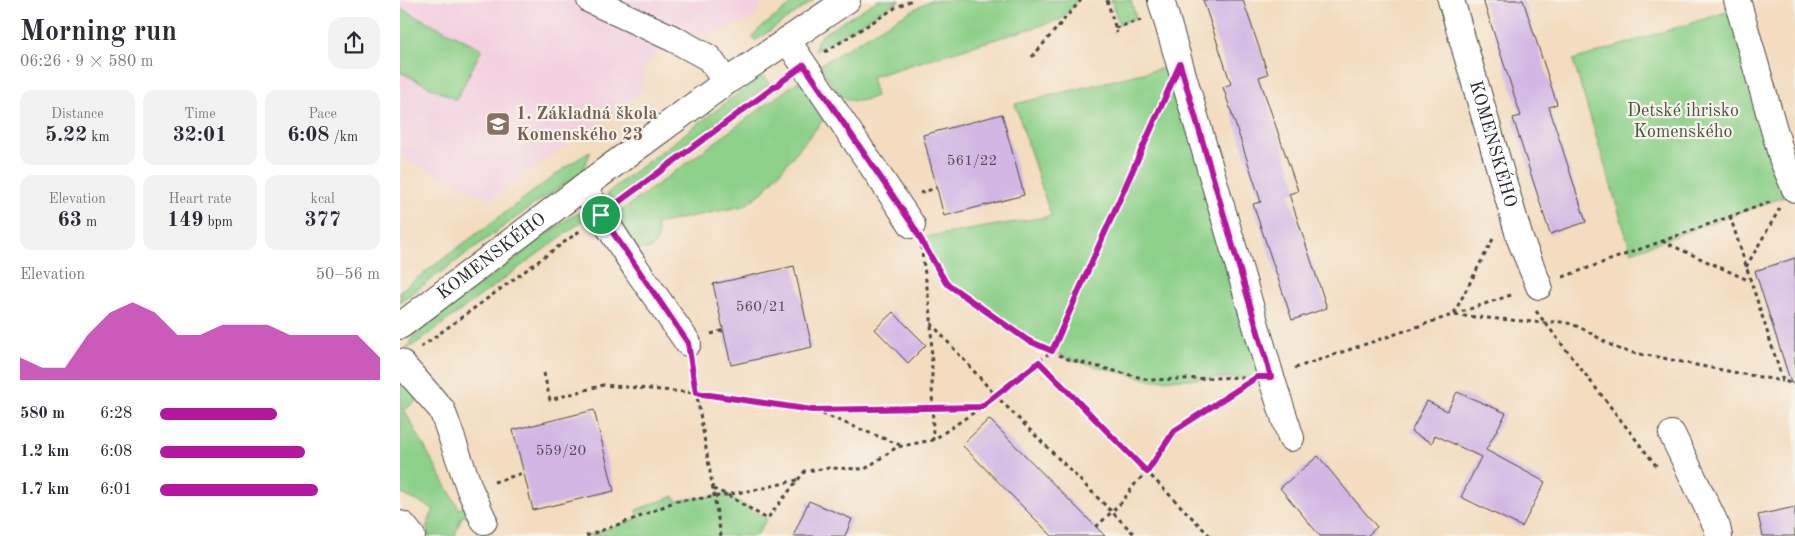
<!DOCTYPE html>
<meta charset="utf-8">
<style>
:root{--surface:#fff;--page:#f2f2f3;--text:#2b2b33;--muted:#7c7c81;--accent:#b5179e}
body{margin:0;font-family:"Old Standard TT",serif;background:var(--page);color:var(--text);height:100vh;display:flex;flex-direction:column;font-size:19px;white-space:nowrap}
*{box-sizing:border-box;margin:0}
p{font-size:16px;color:var(--muted)}
.icon{flex:none;width:28px;height:28px;fill:none;stroke:currentColor;stroke-width:2;stroke-linecap:round;stroke-linejoin:round}
.map{position:relative;flex:1;overflow:hidden}
.panel{display:flex;flex-direction:column;background:var(--surface);width:400px}
.panel>*{flex:none}
.pin{position:absolute;display:grid;place-items:center;width:42px;height:42px;color:#fff;margin:-21px;border:2px solid #fff;border-radius:50%;box-shadow:0 1px 5px #0007}
.round{display:grid;place-items:center;flex:none;width:52px;height:52px;border-radius:15px;background:var(--page)}
.head{display:flex;align-items:center;justify-content:space-between;height:85px;padding:0 20px}
h1{font-size:28px;font-weight:700;line-height:38px}
.metrics{display:grid;grid-template-columns:repeat(3,1fr);gap:8px;height:85px;padding:5px 20px}
.metrics div{display:grid;align-content:center;border-radius:12px;background:var(--page);text-align:center}
.metrics b{font-size:21px;font-weight:700}
.metrics small{font-size:14px;font-weight:400}
.metrics p{font-size:14px}
.chart{height:140px;padding:10px 20px}
.chart p{display:flex;justify-content:space-between}
.chart svg{width:100%;height:90px;margin-top:5px;fill:var(--accent);opacity:.7}
ul{padding:0 20px;list-style:none;font-size:16px}
li{display:grid;grid-template-columns:80px 60px 1fr;align-items:center;height:38px}
li i{height:12px;border-radius:6px;background:var(--accent)}
main{display:flex;flex:1;min-height:0}
.map>svg:first-child{display:block}
.built{fill:#f3cfe0}
.green{fill:#8cd089;stroke:#5c7e5a}
.building{fill:#d2b7e4}
.lines{fill:none;stroke-linecap:round;stroke-linejoin:round}
.minor-casing{stroke:#494641;stroke-width:28}
.path{stroke:#494641;stroke-width:3;stroke-dasharray:4 4;stroke-linecap:butt}
.minor{stroke:#fff;stroke-width:26}
.route-casing{stroke:#fff;stroke-width:10}
.route{stroke:#b5179e;stroke-width:6}
.labels{text-anchor:middle;dominant-baseline:central;stroke-width:4.5;stroke-linejoin:round;paint-order:stroke}
.number-label{font-size:15px;fill:#554e59}
.park-label{font-size:18px;fill:#435442;stroke:#f7f3e8}
.education-label{font-size:18px;font-weight:bold;fill:#785e54;stroke:#f7f3e8;text-anchor:start}
.street-label{font-size:18px;fill:#2b2b2b;stroke:#f7f3e8}
</style>
<main>
<section class="panel">
<div class="head"><div><h1>Morning run</h1><p>06:26 · 9 × 580 m</p></div><a class="round"><svg class="icon" aria-label="share" viewBox="0 0 24 24"><path d="M12 15V3M7 8l5-5 5 5M5 13v7h14v-7"/></svg></a></div>
<div class="metrics">
<div><p>Distance</p><b>5.22<small> km</small></b></div>
<div><p>Time</p><b>32:01</b></div>
<div><p>Pace</p><b>6:08<small> /km</small></b></div>
</div>
<div class="metrics">
<div><p>Elevation</p><b>63<small> m</small></b></div>
<div><p>Heart rate</p><b>149<small> bpm</small></b></div>
<div><p>kcal</p><b>377</b></div>
</div>
<div class="chart"><p><span>Elevation</span>50–56 m</p>
<svg viewBox="0 0 160 44" preserveAspectRatio="none"><path d="M0 44V33L10 38L20 38L30 22L40 11L50 6L60 11L70 22L80 22L90 17L100 17L110 17L120 22L130 22L140 22L150 22L160 33V44z"/></svg>
</div>
<ul>
<li><b>580 m</b>6:28<i style="width:53%"></i></li>
<li><b>1.2 km</b>6:08<i style="width:66%"></i></li>
<li><b>1.7 km</b>6:01<i style="width:72%"></i></li>
</ul>
</section>
<div class="map">
<svg width="1395" height="536" viewBox="0 0 1395 536">
<rect width="100%" height="100%" fill="#f7f3e8"/>
<filter id="ink" filterUnits="userSpaceOnUse"><feTurbulence type="fractalNoise" baseFrequency=".02" numOctaves="2"/><feDisplacementMap in="SourceGraphic" scale="10" xChannelSelector="R" yChannelSelector="G"/><feConvolveMatrix kernelMatrix="1 2 1 2 8 2 1 2 1" color-interpolation-filters="sRGB"/></filter>
<filter id="wash" filterUnits="userSpaceOnUse"><feTurbulence type="fractalNoise" baseFrequency=".0096" numOctaves="4" result="noise"/><feDisplacementMap in="SourceGraphic" scale="20" xChannelSelector="R" yChannelSelector="G"/><feGaussianBlur stdDeviation="1.12" result="paint"/><feColorMatrix in="noise" values="0 0 0 0 0 0 0 0 0 0 0 0 0 0 0 0 0 1.4 0 .05"/><feComposite in="paint" operator="in"/></filter>
<g filter="url(#wash)">
<rect width="100%" height="100%" fill="#f3dcbf"/>
<polygon class="built" points="0,0 364,0 355,17 305,37 274,39 244,66 242,92 91,199 0,157"/>
<g class="green">
<polygon points="397,0 414,0 355,41 353,36 359,29"/>
<polygon points="478,0 500,0 415,51 417,41 423,34"/>
<path d="M 531,0 L 678,0 L 662,19 L 471,77 L 476,96 C 442,111 436,90 420,65 L 484,26 Z"/>
<polygon points="711,0 731,0 736,18 719,24"/>
<polygon points="0,8 82,49 56,100 0,72"/>
<polygon points="1339,8 1395,193 1231,252 1173,60"/>
<polygon points="780,64 871,377 750,380 668,359 627,340 546,283 520,238 651,216 615,104"/>
<polygon points="363,75 369,84 208,204 208,193 214,187"/>
<path d="M 404,77 L 425,118 L 363,192 L 344,206 L 256,224 C 258,237 260,238 251,249 L 238,249 L 213,217 Z"/>
<polygon points="191,151 182,172 133,205 0,302 0,291 170,164"/>
<polygon points="184,213 188,217 4,352 14,335 25,326 169,218 177,214"/>
<polygon points="0,378 18,400 4,410 59,509 72,503 79,518 62,516 55,535 57,536 28,536 27,525 34,509 0,493"/>
<polygon points="326,494 367,519 356,536 186,536 239,518 236,510 274,496 276,501"/>
</g>
<g id="blocks">
<g class="building">
<polygon points="803,0 843,0 868,74 859,77 898,191 889,194 927,308 892,320 853,204 861,202 823,87 831,84"/>
<polygon points="1083,0 1123,0 1157,104 1149,107 1186,222 1150,234 1113,118 1121,116"/>
<polygon points="602,114 624,195 544,216 523,135"/>
<polygon points="1395,258 1395,383 1391,383 1355,271"/>
<polygon points="394,266 412,347 331,365 313,284"/>
<polygon points="493,312 526,345 508,363 475,329"/>
<polygon points="1057,392 1106,413 1086,450 1145,482 1122,527 1061,497 1081,457 1035,435 1032,443 1011,432 1027,401 1047,411"/>
<polygon points="194,410 214,491 133,510 113,430"/>
<polygon points="589,419 705,536 652,536 625,509 562,445"/>
<polygon points="918,456 977,527 967,536 920,536 880,488"/>
<polygon points="409,501 452,519 445,536 393,536"/>
<polygon points="1395,507 1395,536 1363,536 1358,515"/>
</g>
</g>
</g>
<g filter="url(#ink)">
<use href="#blocks" fill-opacity="0" stroke="#494641" stroke-width="1"/>
<g class="lines">
<defs>
<g id="minor">
<polyline points="190,0 274,39 309,58 326,82"/>
<polyline points="761,0 871,377 891,438"/>
<path id="s1" d="M 1051,0 L 1120,239 L 1139,286"/>
<polyline points="1337,0 1383,161 1395,189"/>
<polyline points="387,40 512,225"/>
<polyline points="183,187 235,267 288,343"/>
<path id="s2" d="M 0,326 L 183,187 L 326,82 L 447,0"/>
<polyline points="0,362 42,410 70,490 84,521"/>
<polyline points="1272,434 1317,527 1319,536"/>
<polyline points="0,524 3,525 12,536"/>
</g>
</defs>
<use href="#minor" class="minor-casing"/>
<g class="path">
<polyline points="707,0 717,33"/>
<polyline points="715,28 741,20"/>
<polyline points="425,52 495,8 512,0"/>
<polyline points="632,57 681,0"/>
<polyline points="520,193 536,188"/>
<polyline points="220,201 385,80"/>
<polyline points="1330,216 1383,381 1395,384"/>
<path d="M 1093,239 L 1053,315 L 1145,323 C 1174,316 1194,338 1219,349 C 1232,354 1249,355 1263,358 C 1303,367 1343,374 1383,381"/>
<polyline points="1262,241 1350,281"/>
<polyline points="521,246 531,315 533,440"/>
<polyline points="525,247 546,283 627,340 668,359 750,380 845,377"/>
<polyline points="1346,267 1380,208"/>
<polyline points="1163,277 1373,201"/>
<polyline points="1136,311 1258,468"/>
<polyline points="531,323 596,396 736,536"/>
<polyline points="311,334 324,330"/>
<polyline points="21,347 181,230"/>
<polyline points="639,362 810,536"/>
<polyline points="292,367 321,536"/>
<polyline points="895,368 1114,294"/>
<polyline points="144,373 150,400 203,385 296,393 413,410 579,407"/>
<polyline points="415,411 500,445"/>
<polyline points="94,482 123,473"/>
<polyline points="313,489 326,494 367,519 405,471 429,468 465,469 497,447 533,440 573,413 652,351 763,102"/>
<polyline points="696,527 721,503 735,484 747,472 774,431 846,385"/>
<polyline points="186,536 239,517 276,501 314,497 364,488 397,480"/>
</g>
<use href="#minor" class="minor"/>
</g>
</g>
<g class="lines" filter="url(#ink)">
<defs>
<polygon id="route" points="780,64 871,377 857,377 774,431 747,472 639,362 581,407 412,410 296,393 288,343 201,215 404,65 512,224 546,283 627,340 652,351"/>
</defs>
<use href="#route" class="route-casing"/>
<use href="#route" class="route"/>
</g>
<defs>
<symbol id="school-square" viewBox="-11 -11 22 22"><rect x="-9" y="-9" width="18" height="18" rx="4" fill="#8d6e63" stroke="#f7f3e8"/><path d="M0-5L7-2L0 1L-7-2ZM-4 1L0 2.5L4 1V4Q0 6-4 4Z" fill="#fff"/></symbol>
</defs>
<g fill-rule="evenodd">
<use href="#school-square" x="84" y="110" width="28" height="28"/>
</g>
<g class="labels">
<g class="number-label">
<text x="572" y="161">561/22</text>
<text x="361" y="307">560/21</text>
<text x="161" y="451">559/20</text>
</g>
<g class="park-label">
<text x="1283" y="111">Detské ihrisko<tspan x="1283" dy="21">Komenského</tspan></text>
</g>
<g class="education-label">
<text x="116" y="114">1. Základná škola<tspan x="116" dy="21">Komenského 23</tspan></text>
</g>
<g class="street-label">
<text stroke="none"><textPath href="#s1" startOffset="150">KOMENSKÉHO</textPath></text>
<text stroke="none"><textPath href="#s2" startOffset="115">KOMENSKÉHO</textPath></text>
</g>
</g>
</svg>
<div class="pin" style="left:201px;top:215px;background:#1e9e55"><svg class="icon" aria-label="arrive" viewBox="0 0 24 24"><path d="M6 21V4h12l-3 4 3 4H6"/></svg></div>
</div>
</main>
